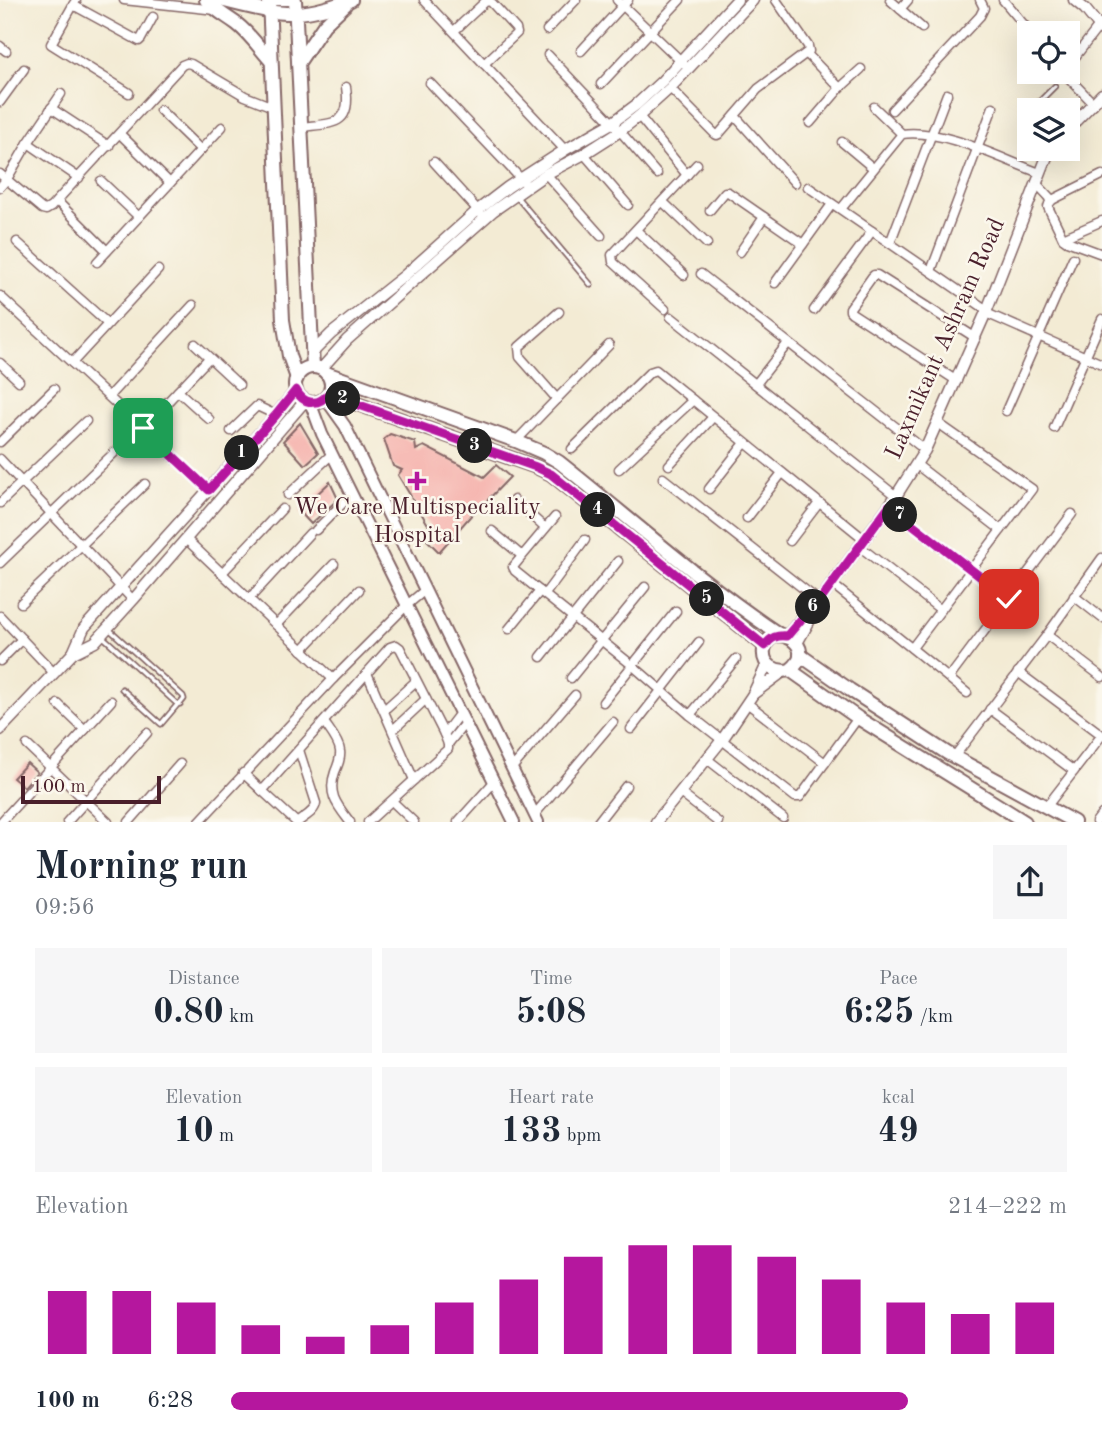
<!DOCTYPE html>
<meta charset="utf-8">
<style>
:root{--surface:#fff;--page:#f6f6f7;--text:#1f2937;--muted:#747a83;--accent:#b5179e}
body{margin:0;font-family:"Old Standard TT",serif;background:var(--page);color:var(--text);height:100vh;display:flex;flex-direction:column;font-size:26px;white-space:nowrap}
*{box-sizing:border-box;margin:0}
p{font-size:23px;color:var(--muted)}
.icon{flex:none;width:38px;height:38px;fill:none;stroke:currentColor;stroke-width:2;stroke-linecap:round;stroke-linejoin:round}
.map{position:relative;height:822px;overflow:hidden}
.drawer{display:flex;flex-direction:column;background:var(--surface);flex:1}
.drawer>*{flex:none}
.controls{position:absolute;left:1017px;top:21px;display:grid;gap:14px}
.controls a{display:grid;place-items:center;width:63px;height:63px;border-radius:0px;background:var(--surface);box-shadow:0 7px 28px #0002;font-size:35px}
.scale{position:absolute;left:21px;bottom:18px;width:140px;box-sizing:border-box;padding-left:7px;border:4px solid #4a1f2b;border-top:0;font-size:19px;line-height:24px;white-space:nowrap;color:#4a1f2b;-webkit-text-stroke:5px #fbf7ec;paint-order:stroke}
.pin{position:absolute;display:grid;place-items:center;width:60px;height:60px;color:#fff;margin:-30px;border-radius:14px;box-shadow:0 4px 10px #0006}
.km{position:absolute;width:35px;height:35px;margin:-18px;border-radius:50%;background:#222;color:#fff;font-size:19px;line-height:35px;text-align:center}
.round{display:grid;place-items:center;flex:none;width:74px;height:74px;border-radius:0px;background:var(--page)}
.head{display:flex;align-items:center;justify-content:space-between;height:119px;padding:0 35px}
h1{font-size:38px;font-weight:700;line-height:52px}
.metrics{display:grid;grid-template-columns:repeat(3,1fr);gap:10px;height:119px;padding:7px 35px}
.metrics div{display:grid;align-content:center;border-radius:0px;background:var(--page);text-align:center}
.metrics b{font-size:35px;font-weight:700}
.metrics small{font-size:19px;font-weight:400}
.metrics p{font-size:19px}
.chart{height:196px;padding:14px 35px}
.chart p{display:flex;justify-content:space-between}
.chart svg{width:100%;height:126px;margin-top:7px;stroke:var(--accent);stroke-width:6}
ul{padding:0 35px;list-style:none;font-size:23px}
li{display:grid;grid-template-columns:112px 84px 1fr;align-items:center;height:52px}
li i{height:18px;border-radius:9px;background:var(--accent)}
.map>svg:first-child{display:block}
.building{fill:#f5aea9}
.lines{fill:none;stroke-linecap:round;stroke-linejoin:round}
.service-casing{stroke:#856666;stroke-width:7}
.minor-casing{stroke:#856666;stroke-width:11}
.tertiary-casing{stroke:#856666;stroke-width:13}
.secondary-casing{stroke:#856666;stroke-width:14}
.primary-casing{stroke:#856666;stroke-width:16}
.trunk-casing{stroke:#856666;stroke-width:16}
.service{stroke:#fff;stroke-width:3.5}
.minor{stroke:#fff;stroke-width:8}
.tertiary{stroke:#fff;stroke-width:10}
.secondary{stroke:#fff;stroke-width:10}
.primary{stroke:#fff;stroke-width:12}
.trunk{stroke:#fff;stroke-width:12}
.route-casing{stroke:#fff;stroke-width:14}
.route{stroke:#b5179e;stroke-width:9}
.poi-dot{fill:#b5179e;stroke:#fbf7ec;stroke-width:2.5}
.labels{text-anchor:middle;dominant-baseline:central;stroke-width:5;stroke-linejoin:round;paint-order:stroke}
.street-label{font-size:24px;fill:#4a1f2b;stroke:#fbf7ec}
.poi-label{font-size:24px;fill:#4a1f2b;stroke:#fbf7ec}
</style>
<div class="map">
<svg width="1102" height="822" viewBox="0 0 1102 822">
<rect width="100%" height="100%" fill="#fbf7ec"/>
<filter id="ink" filterUnits="userSpaceOnUse"><feTurbulence type="fractalNoise" baseFrequency=".0143" numOctaves="2"/><feDisplacementMap in="SourceGraphic" scale="14" xChannelSelector="R" yChannelSelector="G"/><feConvolveMatrix kernelMatrix="1 2 1 2 8 2 1 2 1" color-interpolation-filters="sRGB"/></filter>
<filter id="wash" filterUnits="userSpaceOnUse"><feTurbulence type="fractalNoise" baseFrequency=".00686" numOctaves="4" result="noise"/><feDisplacementMap in="SourceGraphic" scale="28" xChannelSelector="R" yChannelSelector="G"/><feGaussianBlur stdDeviation="1.57" result="paint"/><feColorMatrix in="noise" values="0 0 0 0 0 0 0 0 0 0 0 0 0 0 0 0 0 1.4 0 .05"/><feComposite in="paint" operator="in"/></filter>
<g filter="url(#wash)">
<rect width="100%" height="100%" fill="#f3ebd4"/>
<g id="blocks">
<g class="building">
<polygon points="300,423 318,453 305,465 283,441"/>
<polygon points="390,434 415,442 416,450 424,446 484,477 496,465 510,477 482,506 481,504 439,552 425,538 432,531 398,475 402,470 393,466 384,439"/>
<polygon points="330,482 338,499 311,524 299,511"/>
<polygon points="27,763 37,772 24,787 13,778"/>
</g>
</g>
</g>
<g filter="url(#ink)">
<use href="#blocks" fill-opacity="0" stroke="#856666" stroke-width="2"/>
<g class="lines">
<defs>
<g id="service">
<polyline points="1037,110 1037,104 1055,86"/>
<polyline points="516,196 591,285"/>
<polyline points="101,635 176,703 180,704 184,699 183,696 109,629"/>
<polyline points="122,689 161,724 178,704"/>
</g>
<g id="minor">
<polyline points="76,0 51,44 129,93"/>
<polyline points="124,0 216,10"/>
<polyline points="424,0 565,150"/>
<polyline points="617,0 683,63"/>
<polyline points="890,0 922,28"/>
<polyline points="1003,0 1031,33"/>
<polyline points="73,5 139,41 141,39 153,17"/>
<polyline points="900,9 908,0"/>
<polyline points="547,30 576,0"/>
<polyline points="454,31 485,2 489,1 492,3 516,29 517,33 484,64"/>
<polyline points="0,46 6,51"/>
<polyline points="581,51 628,0"/>
<polyline points="807,54 840,88 861,69"/>
<polyline points="548,55 620,131 657,174"/>
<polyline points="1068,66 1099,26"/>
<polyline points="1063,72 1094,104"/>
<polyline points="430,83 524,182"/>
<polyline points="601,84 680,0"/>
<polyline points="670,88 715,134 717,135 719,134 758,89 809,51 808,46 776,0"/>
<polyline points="0,102 24,69"/>
<polyline points="874,107 902,134"/>
<polyline points="51,108 109,146"/>
<polyline points="160,110 201,150"/>
<polyline points="892,110 980,16 984,8 980,0"/>
<polyline points="639,116 687,175"/>
<polyline points="735,116 795,183"/>
<polyline points="810,123 840,88"/>
<path d="M 302,127 C 333,123 352,126 346,87"/>
<polyline points="120,134 170,183"/>
<polyline points="842,142 873,168"/>
<polyline points="28,143 79,178"/>
<polyline points="584,154 628,205"/>
<polyline points="434,162 485,218"/>
<polyline points="0,174 42,209 46,210 51,207 182,65 187,63 191,64 245,96 273,107"/>
<polyline points="546,174 601,236"/>
<polyline points="101,181 139,217"/>
<polyline points="1036,183 1052,200 1049,204 1048,207 1063,238 1067,241 1102,254"/>
<polyline points="0,187 7,179 28,143 61,94"/>
<polyline points="808,187 987,310"/>
<polyline points="1052,200 1102,175"/>
<polyline points="57,201 107,251"/>
<polyline points="663,202 707,244"/>
<path d="M 841,209 L 902,134 C 943,128 1001,159 1040,173"/>
<polyline points="710,210 725,192 728,192 803,244"/>
<polyline points="636,230 684,275"/>
<polyline points="1063,238 1102,221"/>
<polyline points="17,242 108,324"/>
<polyline points="890,243 947,94"/>
<polyline points="740,252 764,217"/>
<polyline points="97,262 222,127"/>
<polyline points="931,271 993,107"/>
<polyline points="701,274 925,450"/>
<polyline points="775,283 832,204"/>
<polyline points="0,296 209,490"/>
<polyline points="665,309 613,262 612,255 697,164"/>
<polyline points="814,310 872,231"/>
<polyline points="986,313 1102,364"/>
<polyline points="671,317 896,496"/>
<polyline points="195,344 239,385"/>
<polyline points="0,363 19,381"/>
<polyline points="72,363 158,270"/>
<polyline points="957,381 852,313 850,311 850,308 872,277 874,275 877,275 976,338"/>
<polyline points="756,384 788,343"/>
<polyline points="178,391 209,419"/>
<polyline points="109,396 193,305"/>
<polyline points="557,399 520,357 519,347 559,312"/>
<polyline points="1006,411 1073,258"/>
<polyline points="143,428 209,358"/>
<polyline points="1054,428 1102,319"/>
<polyline points="231,431 257,406 276,415"/>
<polyline points="516,441 609,345"/>
<polyline points="0,442 54,389"/>
<polyline points="572,449 650,372 656,370 864,539"/>
<polyline points="0,459 133,600"/>
<polyline points="669,465 713,417"/>
<polyline points="917,465 1001,530"/>
<polyline points="619,469 693,400"/>
<polyline points="663,478 819,601"/>
<polyline points="709,489 745,443"/>
<polyline points="288,495 332,454"/>
<polyline points="514,500 545,528"/>
<polyline points="0,503 86,421"/>
<polyline points="889,506 1009,599"/>
<polyline points="555,517 513,567 515,571 632,665 690,715 795,797 800,797 858,718"/>
<polyline points="747,518 782,473"/>
<polyline points="316,530 352,494"/>
<polyline points="492,531 522,556"/>
<polyline points="186,539 333,679"/>
<polyline points="790,541 819,503"/>
<polyline points="859,546 941,610"/>
<polyline points="0,563 115,452"/>
<polyline points="222,573 282,509"/>
<polyline points="832,584 967,693"/>
<polyline points="545,594 585,540"/>
<polyline points="1074,596 1102,618"/>
<polyline points="249,599 310,533"/>
<polyline points="21,603 145,484"/>
<polyline points="0,616 54,673"/>
<polyline points="276,625 334,564"/>
<polyline points="509,629 540,591"/>
<polyline points="1047,635 1102,677"/>
<polyline points="912,648 1032,489 938,423"/>
<polyline points="302,650 359,590"/>
<polyline points="541,657 618,561"/>
<polyline points="0,661 22,639"/>
<polyline points="1018,672 1102,735 1047,806"/>
<polyline points="367,673 414,780"/>
<polyline points="571,678 645,587"/>
<polyline points="949,678 1072,514"/>
<polyline points="603,702 676,611"/>
<polyline points="747,703 825,763"/>
<polyline points="58,704 85,730"/>
<polyline points="990,709 1074,771"/>
<polyline points="384,710 416,681"/>
<polyline points="690,715 736,659"/>
<path d="M 324,722 C 329,730 339,741 340,751 C 341,758 338,765 335,772 C 327,794 337,805 350,822"/>
<polyline points="631,729 699,642"/>
<polyline points="393,730 426,699"/>
<polyline points="444,734 460,713"/>
<polyline points="448,744 465,723"/>
<polyline points="27,745 108,822"/>
<polyline points="954,757 1047,635 1102,558"/>
<polyline points="707,759 783,818"/>
<polyline points="512,768 575,695"/>
<polyline points="243,773 296,822"/>
<polyline points="262,791 390,647 396,645 400,648 444,734 448,744 448,749 368,822"/>
<polyline points="680,793 718,822"/>
<polyline points="395,804 414,822"/>
<polyline points="535,814 613,722"/>
<polyline points="1,822 111,701"/>
<polyline points="67,822 147,733"/>
<polyline points="129,822 180,764"/>
<polyline points="199,822 333,679 407,605 425,590"/>
<path d="M 298,822 C 305,816 315,812 316,803 L 299,750"/>
<polyline points="458,822 494,782"/>
<polyline points="598,822 626,786"/>
<polyline points="1096,822 1102,814"/>
</g>
<g id="tertiary">
<polyline points="1074,0 1085,9 1102,30"/>
<polyline points="1068,129 1102,94"/>
<polyline points="313,352 331,334 404,276 478,210 508,187 565,150 612,123 636,105 662,81 737,0"/>
<polyline points="321,369 347,340 493,211 546,174 584,154 620,131 639,116 670,88 753,0"/>
<polyline points="787,636 809,609 816,606 896,496 925,450 987,310 1050,149"/>
<polyline points="797,643 814,613 816,606"/>
<polyline points="73,653 84,628 276,415 296,390"/>
<polyline points="753,694 767,664"/>
<polyline points="0,730 73,653 95,642 133,600 305,401"/>
<polyline points="656,822 722,740 753,694 784,671"/>
</g>
<g id="secondary">
<polyline points="267,0 292,0"/>
<polyline points="325,398 345,426 538,822"/>
<polyline points="310,402 322,434 514,822"/>
</g>
<g id="primary">
<polyline points="269,0 283,320 289,356 297,378"/>
<polyline points="295,0 313,367"/>
<circle cx="313" cy="385" r="18"/>
<path d="M 326,373 L 516,441 L 544,453 L 559,462 C 632,520 702,583 780,635"/>
<polyline points="329,394 536,467 551,474 765,646"/>
<polyline points="800,655 850,690 947,753 1074,822"/>
<path d="M 790,670 C 822,647 770,617 764,650 C 762,666 777,673 790,670 L 858,718 L 1025,822"/>
</g>
<g id="trunk">
<path d="M 206,0 C 217,12 225,15 237,24 C 250,34 260,49 271,61"/>
<path d="M 220,0 C 245,6 271,14 297,13 C 315,12 333,6 351,0"/>
<polyline points="299,62 324,25 345,5"/>
</g>
</defs>
<use href="#service" class="service-casing"/>
<use href="#minor" class="minor-casing"/>
<use href="#tertiary" class="tertiary-casing"/>
<use href="#secondary" class="secondary-casing"/>
<use href="#primary" class="primary-casing"/>
<use href="#trunk" class="trunk-casing"/>
<use href="#service" class="service"/>
<use href="#minor" class="minor"/>
<use href="#tertiary" class="tertiary"/>
<use href="#secondary" class="secondary"/>
<use href="#primary" class="primary"/>
<use href="#trunk" class="trunk"/>
</g>
</g>
<g class="lines" filter="url(#ink)">
<defs>
<path id="route" d="M 143,428 L 209,490 L 276,415 L 296,390 C 303,404 318,407 328,394 L 536,467 L 551,474 L 765,646 C 771,637 777,635 787,636 L 810,609 L 816,606 L 889,506 L 1009,599"/>
</defs>
<use href="#route" class="route-casing"/>
<use href="#route" class="route"/>
</g>
<path class="poi-dot" d="M413.5 470.5h7v7h7v7h-7v7h-7v-7h-7v-7h7z"/>
<g class="labels">
<g class="street-label">
<text transform="translate(946 339) rotate(-66)">Laxmikant Ashram Road</text>
</g>
<g class="poi-label">
<text x="417" y="508">We Care Multispeciality<tspan x="417" dy="28">Hospital</tspan></text>
</g>
</g>
</svg>
<div class="controls">
<a><svg class="icon" aria-label="locate" viewBox="0 0 24 24"><circle cx="12" cy="12" r="6"/><path d="M12 2v4M12 18v4M2 12h4M18 12h4"/></svg></a>
<a><svg class="icon" aria-label="layers" viewBox="0 0 24 24"><path d="M12 4l9 5-9 5-9-5zM3 14l9 5 9-5"/></svg></a>
</div>
<div class="scale">100 m</div>
<div class="pin" style="left:143px;top:428px;background:#1e9e55"><svg class="icon" aria-label="arrive" viewBox="0 0 24 24"><path d="M6 21V4h12l-3 4 3 4H6"/></svg></div>
<div class="pin" style="left:1009px;top:599px;background:#d93025"><svg class="icon" aria-label="check" viewBox="0 0 24 24"><path d="M5 12l5 5 9-10"/></svg></div>
<b class="km" style="left:242px;top:453px">1</b>
<b class="km" style="left:343px;top:399px">2</b>
<b class="km" style="left:475px;top:446px">3</b>
<b class="km" style="left:598px;top:510px">4</b>
<b class="km" style="left:707px;top:599px">5</b>
<b class="km" style="left:813px;top:607px">6</b>
<b class="km" style="left:900px;top:515px">7</b>
</div>
<section class="drawer">
<div class="head"><div><h1>Morning run</h1><p>09:56</p></div><a class="round"><svg class="icon" aria-label="share" viewBox="0 0 24 24"><path d="M12 15V3M7 8l5-5 5 5M5 13v7h14v-7"/></svg></a></div>
<div class="metrics">
<div><p>Distance</p><b>0.80<small> km</small></b></div>
<div><p>Time</p><b>5:08</b></div>
<div><p>Pace</p><b>6:25<small> /km</small></b></div>
</div>
<div class="metrics">
<div><p>Elevation</p><b>10<small> m</small></b></div>
<div><p>Heart rate</p><b>133<small> bpm</small></b></div>
<div><p>kcal</p><b>49</b></div>
</div>
<div class="chart"><p><span>Elevation</span>214–222 m</p>
<svg viewBox="0 0 160 44" preserveAspectRatio="none"><path d="M5 44V22M15 44V22M25 44V26M35 44V34M45 44V38M55 44V34M65 44V26M75 44V18M85 44V10M95 44V6M105 44V6M115 44V10M125 44V18M135 44V26M145 44V30M155 44V26"/></svg>
</div>
<ul>
<li><b>100 m</b>6:28<i style="width:81%"></i></li>
</ul>
</section>
